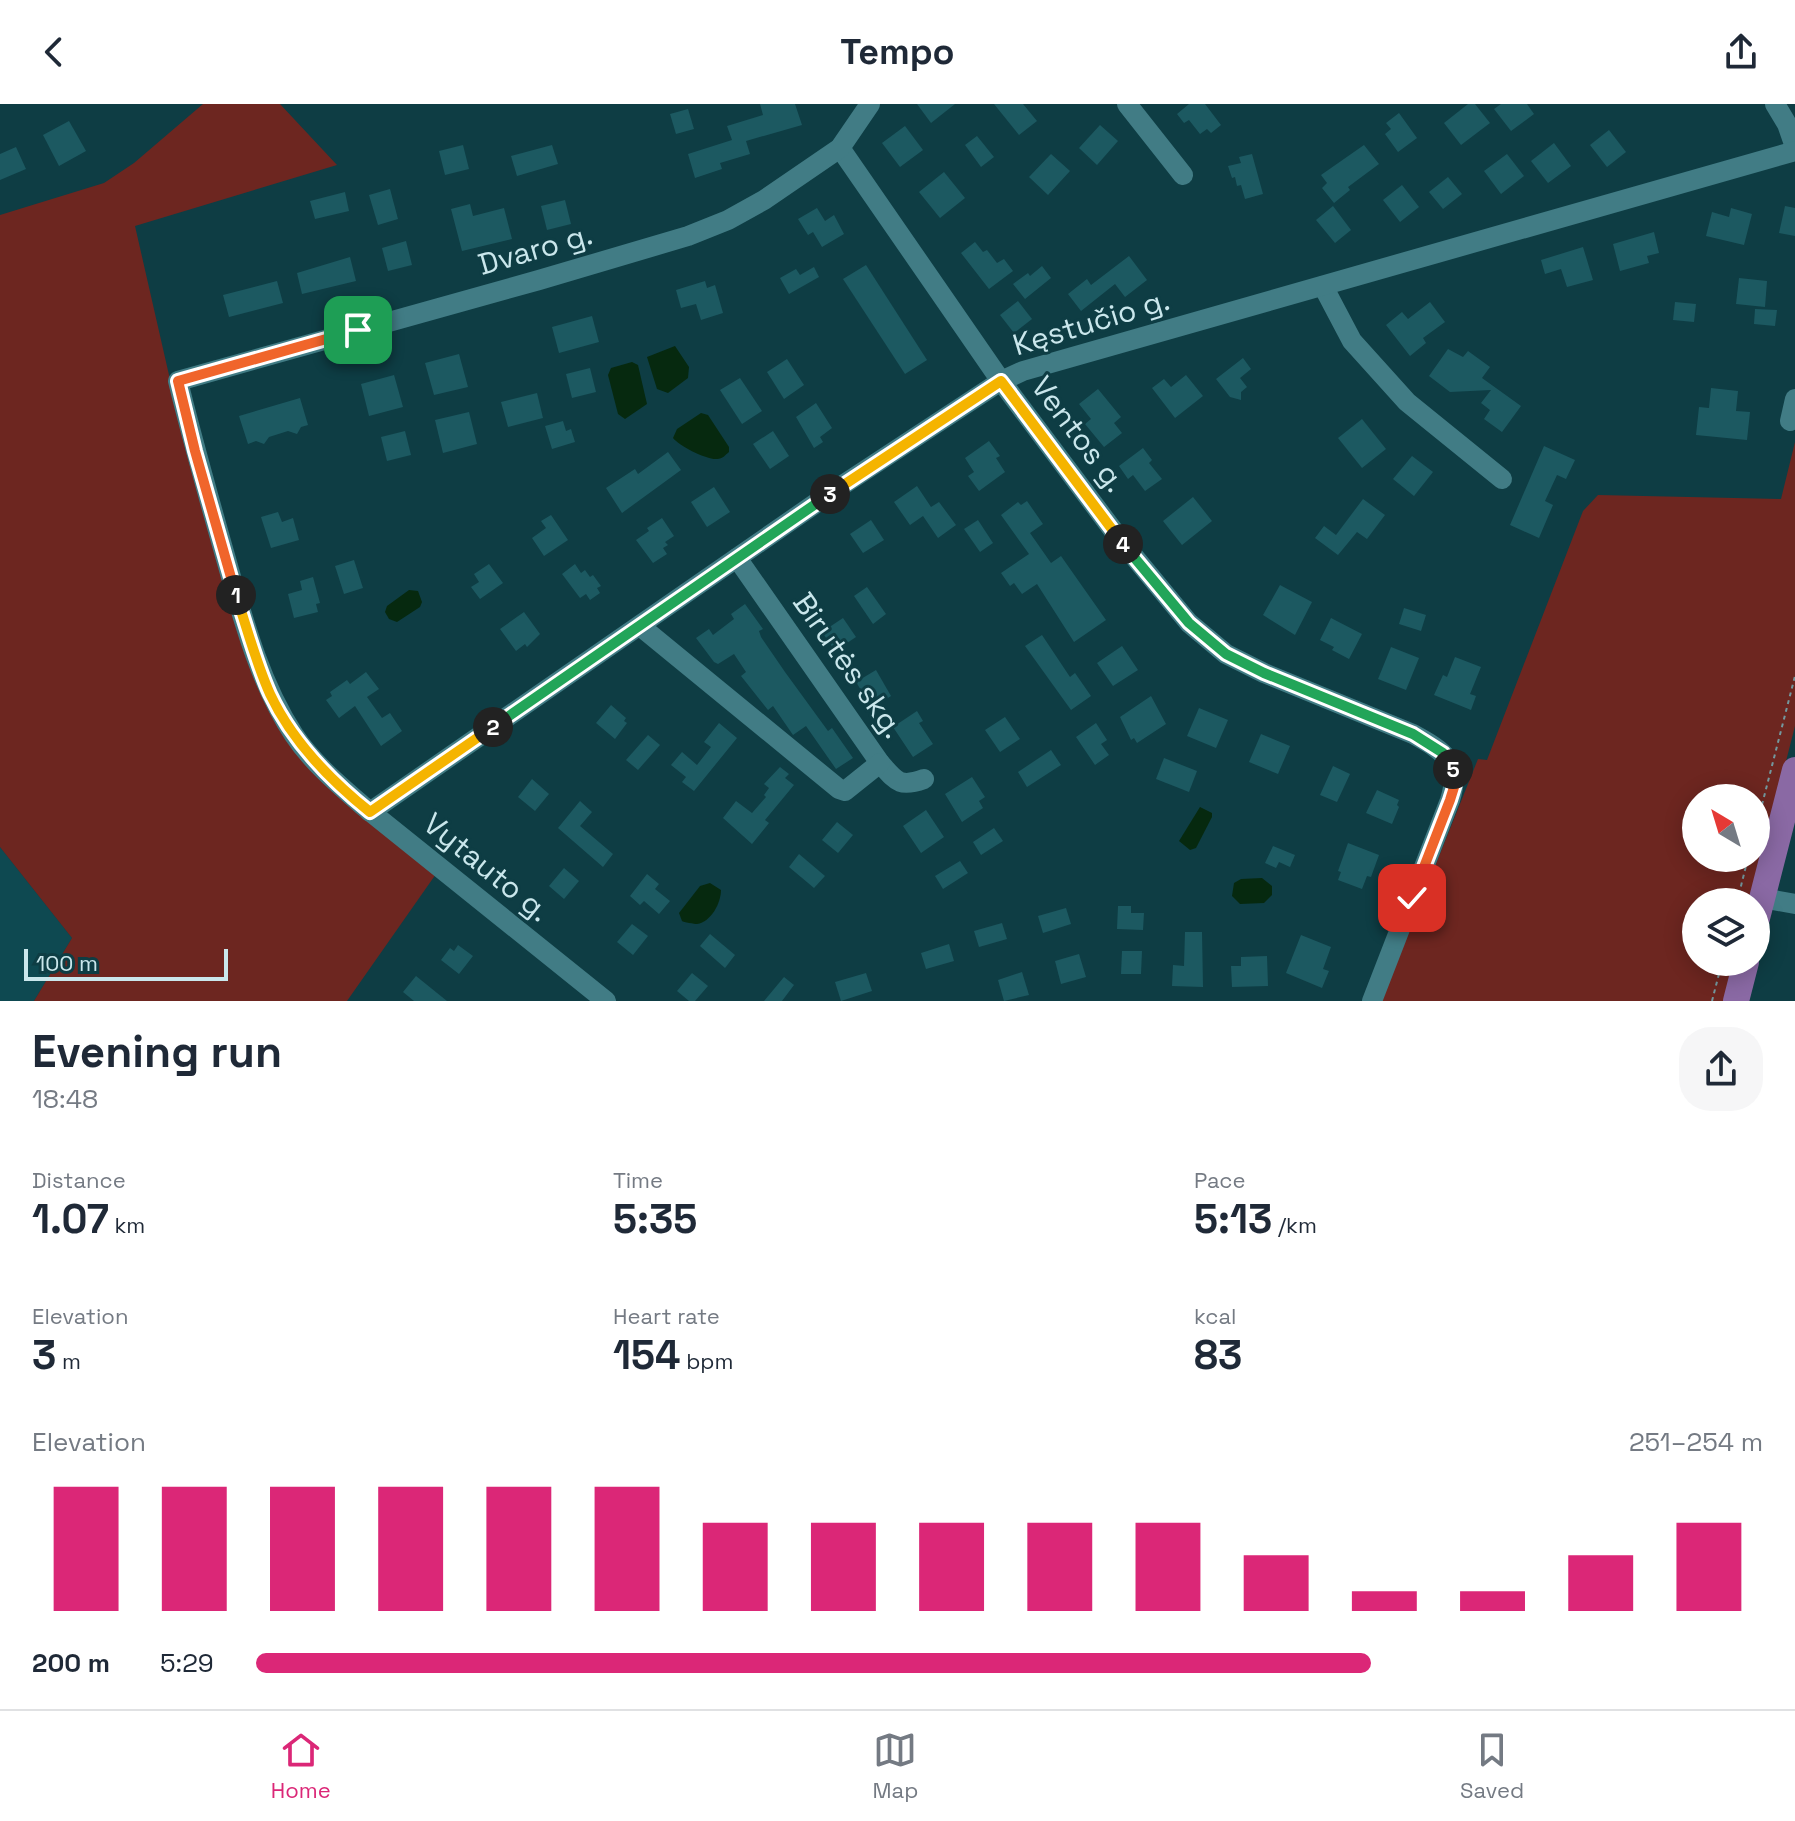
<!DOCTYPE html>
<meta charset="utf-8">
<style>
:root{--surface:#fff;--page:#f6f6f7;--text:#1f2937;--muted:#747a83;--line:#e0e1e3;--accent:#db2777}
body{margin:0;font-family:"Space Grotesk",sans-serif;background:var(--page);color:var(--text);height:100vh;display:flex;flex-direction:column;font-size:30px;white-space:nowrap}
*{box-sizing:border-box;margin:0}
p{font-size:26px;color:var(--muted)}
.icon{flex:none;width:44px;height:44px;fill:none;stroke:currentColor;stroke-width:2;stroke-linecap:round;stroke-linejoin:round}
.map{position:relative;height:897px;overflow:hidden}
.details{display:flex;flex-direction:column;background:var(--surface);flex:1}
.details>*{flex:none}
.needle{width:52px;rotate:322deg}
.tools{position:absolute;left:1682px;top:680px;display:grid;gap:16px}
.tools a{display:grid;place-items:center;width:88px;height:88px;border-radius:50%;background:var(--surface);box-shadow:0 4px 20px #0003;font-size:40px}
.scale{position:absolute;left:24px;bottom:20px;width:204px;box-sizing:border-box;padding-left:8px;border:4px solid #cae7ec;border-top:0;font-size:22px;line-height:28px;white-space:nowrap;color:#cae7ec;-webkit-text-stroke:6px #0e3d44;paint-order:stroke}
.pin{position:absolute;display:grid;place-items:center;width:68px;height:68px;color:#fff;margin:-34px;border-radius:16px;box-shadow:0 4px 12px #0006}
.km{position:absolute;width:40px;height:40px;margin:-20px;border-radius:50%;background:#222;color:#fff;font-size:22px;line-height:40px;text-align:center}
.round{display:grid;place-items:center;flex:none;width:84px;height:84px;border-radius:32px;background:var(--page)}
.overview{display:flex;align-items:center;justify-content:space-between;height:136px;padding:0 32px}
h1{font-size:44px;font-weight:800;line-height:60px}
.metrics{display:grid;grid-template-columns:repeat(3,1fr);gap:12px;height:136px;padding:8px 32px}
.metrics div{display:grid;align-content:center}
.metrics b{font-size:40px;font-weight:800}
.metrics small{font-size:22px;font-weight:400}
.metrics p{font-size:22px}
.chart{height:224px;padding:16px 32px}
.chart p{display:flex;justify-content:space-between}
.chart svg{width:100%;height:144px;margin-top:8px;stroke:var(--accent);stroke-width:6}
ul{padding:0 32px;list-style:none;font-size:26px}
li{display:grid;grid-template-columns:128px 96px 1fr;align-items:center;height:60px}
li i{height:20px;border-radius:10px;background:var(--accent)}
header{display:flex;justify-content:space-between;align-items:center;height:104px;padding:0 32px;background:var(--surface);font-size:36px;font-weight:800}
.tabs{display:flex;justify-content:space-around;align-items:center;height:112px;border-top:2px solid var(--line);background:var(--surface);font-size:22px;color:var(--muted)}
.tabs a{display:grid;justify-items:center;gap:4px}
.tabs .active{color:var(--accent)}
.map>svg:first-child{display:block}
.built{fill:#0e4951}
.green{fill:#6d2620;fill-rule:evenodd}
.water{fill:#06290f}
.building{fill:#1c5961}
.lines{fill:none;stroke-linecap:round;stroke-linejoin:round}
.path{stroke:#73989e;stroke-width:2;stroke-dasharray:4 4;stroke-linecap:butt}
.minor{stroke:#417c85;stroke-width:20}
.major{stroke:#8a69a4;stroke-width:26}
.split-1-casing{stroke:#fff;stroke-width:16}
.split-2-casing{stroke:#fff;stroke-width:16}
.split-3-casing{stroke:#fff;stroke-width:16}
.split-4-casing{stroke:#fff;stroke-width:16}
.split-5-casing{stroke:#fff;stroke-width:16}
.split-6-casing{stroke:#fff;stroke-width:16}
.split-1{stroke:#f0652b;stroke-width:10}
.split-2{stroke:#f5b400;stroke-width:10}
.split-3{stroke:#22a559;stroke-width:10}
.split-4{stroke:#f5b400;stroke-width:10}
.split-5{stroke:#22a559;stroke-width:10}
.split-6{stroke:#f0652b;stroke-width:10}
.labels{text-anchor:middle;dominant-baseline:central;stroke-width:6;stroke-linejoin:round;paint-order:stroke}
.street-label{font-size:30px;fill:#cae7ec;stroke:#0e3d44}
</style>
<header><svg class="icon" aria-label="back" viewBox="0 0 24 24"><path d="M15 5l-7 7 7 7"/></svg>Tempo<svg class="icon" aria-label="share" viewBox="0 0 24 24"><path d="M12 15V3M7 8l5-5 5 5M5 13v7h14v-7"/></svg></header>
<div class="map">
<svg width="1795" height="897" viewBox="0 0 1795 897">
<rect width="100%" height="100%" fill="#0e3d44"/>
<polygon class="built" points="0,743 72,834 34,897 0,897"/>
<g class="green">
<polygon points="203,0 280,0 337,61 135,122 169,271 256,566 270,601 436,770 347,897 34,897 72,834 0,743 0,111 104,79 134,59"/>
<path d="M 1795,338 L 1795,622 L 1750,798 L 1696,798 L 1696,858 L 1735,858 L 1725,897 L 1381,897 L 1478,655 L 1487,656 L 1583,407 L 1598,391 L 1781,395 ZM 1696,694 L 1756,694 L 1756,754 L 1696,754 Z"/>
</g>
<g class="water">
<polygon points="675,242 689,263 688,274 668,289 657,285 647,253"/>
<polygon points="632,258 638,261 647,300 625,315 618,310 608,271 611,264"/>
<path d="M 701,309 L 708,311 L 729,343 L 729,348 C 725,351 723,355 717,355 C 707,356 679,342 673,334 L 677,325 Z"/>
<polygon points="409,486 418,487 422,498 420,503 397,518 389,515 385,508 387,502"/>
<polygon points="1200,703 1212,709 1212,713 1196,744 1190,746 1179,737"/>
<polygon points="1262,774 1272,782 1272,791 1264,799 1240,800 1232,792 1234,779 1241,775"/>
<path d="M 710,779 L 721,786 C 721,799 711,818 697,820 C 695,820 683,818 682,817 L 679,809 L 700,782 Z"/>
</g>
<g class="building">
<polygon points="760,0 795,0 802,21 746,37 750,50 720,59 722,65 695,74 688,50 732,36 727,22 763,11"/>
<polygon points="917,0 955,0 931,19"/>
<polygon points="994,0 1023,0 1037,17 1019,31"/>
<polygon points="1189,0 1205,0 1221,21 1211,29 1207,25 1200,30 1189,16 1184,19 1177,10"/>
<polygon points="1468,0 1475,0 1490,19 1461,41 1444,19"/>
<polygon points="1501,0 1527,0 1534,10 1511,27 1494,5"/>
<polygon points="688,5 694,25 676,30 670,10"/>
<polygon points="1399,9 1417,34 1398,48 1385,30 1391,25 1386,19"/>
<polygon points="69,17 86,47 59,62 43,31"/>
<polygon points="1100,21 1118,37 1097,61 1079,44"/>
<polygon points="905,22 923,46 900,63 882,39"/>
<polygon points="1609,26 1626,48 1607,63 1590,41"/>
<polygon points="977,32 994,53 981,63 965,41"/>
<polygon points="1554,39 1571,62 1548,79 1531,57"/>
<polygon points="463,41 469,65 445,71 439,47"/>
<polygon points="552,41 558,60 517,72 511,52"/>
<polygon points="1364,41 1379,60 1348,83 1350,86 1334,99 1322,84 1327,79 1321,71"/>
<polygon points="16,43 26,65 0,76 0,50"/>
<polygon points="1051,50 1070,67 1048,91 1029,73"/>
<polygon points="1252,50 1263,90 1245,95 1241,81 1237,82 1235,73 1232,74 1228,62 1241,59 1239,53"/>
<polygon points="1507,50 1524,72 1501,90 1484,67"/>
<polygon points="944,68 965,94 940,114 919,88"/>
<polygon points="1448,73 1462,90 1443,105 1429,88"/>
<polygon points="1402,81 1419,103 1400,118 1383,96"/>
<polygon points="390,85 398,115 378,121 369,91"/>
<polygon points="345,88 349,107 315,115 310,97"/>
<polygon points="565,96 571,120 547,126 541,102"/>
<polygon points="470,100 473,112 504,104 512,135 462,147 451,105"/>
<polygon points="1333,102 1351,126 1335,139 1316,116"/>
<polygon points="1785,102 1795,104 1795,132 1779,129"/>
<polygon points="817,104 825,117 834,111 844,130 822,143 813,128 808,131 798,115"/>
<polygon points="1731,104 1752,110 1744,141 1706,132 1712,108 1729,113"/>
<polygon points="1654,128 1659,149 1647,152 1649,159 1620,167 1613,140"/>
<polygon points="406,137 412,161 388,167 382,144"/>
<polygon points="975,138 983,148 987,146 997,159 1004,155 1013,167 989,185 961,149"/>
<polygon points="1583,143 1593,176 1567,183 1561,165 1545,170 1541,156"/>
<polygon points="1129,152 1147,176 1125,193 1115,180 1081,207 1068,190 1087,175 1091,181"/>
<polygon points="350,153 356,177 302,190 297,169"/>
<polygon points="866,161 927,256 905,270 843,175"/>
<polygon points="1042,162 1051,174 1025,195 1013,180 1028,169 1030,172"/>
<polygon points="814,163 819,173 789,190 780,174 796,165 800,171"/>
<polygon points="1739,174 1767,177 1765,203 1736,200"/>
<polygon points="277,177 283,199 229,213 223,191"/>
<polygon points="705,177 707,184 715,181 723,209 701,216 696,200 681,204 676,186"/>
<polygon points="1018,197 1032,215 1014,229 1000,211"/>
<polygon points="1430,198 1445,218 1423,234 1426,239 1410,252 1386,221 1402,208 1408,215"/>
<polygon points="1675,198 1696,200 1694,218 1673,216"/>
<polygon points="1755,205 1777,206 1775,222 1754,220"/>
<polygon points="592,212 599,238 559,249 552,223"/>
<polygon points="1448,245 1463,253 1468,247 1490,263 1482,274 1521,302 1502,328 1484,315 1490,306 1481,299 1491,286 1450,288 1429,272"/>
<polygon points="459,250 468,283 434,291 425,259"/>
<polygon points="1243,254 1251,265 1240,274 1247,283 1241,288 1241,296 1230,293 1216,275"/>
<polygon points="787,255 804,281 784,295 767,268"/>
<polygon points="590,264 596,288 572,294 566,270"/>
<polygon points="394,271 403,303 369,312 361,280"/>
<polygon points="1186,271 1203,292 1175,314 1152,284 1164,275 1171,283"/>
<polygon points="740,274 762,307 742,320 720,286"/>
<polygon points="1711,284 1738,287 1736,307 1750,308 1747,336 1696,331 1699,303 1709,304"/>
<polygon points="1098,285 1121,313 1114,319 1122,329 1104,343 1085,320 1091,315 1079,300"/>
<polygon points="537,289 543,314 508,323 501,298"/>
<polygon points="300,294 308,321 301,323 297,330 288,327 269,333 264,340 256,337 248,340 239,312"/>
<polygon points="816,299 832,324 820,333 823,338 814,344 796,313"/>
<polygon points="469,308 477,340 443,349 435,316"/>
<polygon points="1362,315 1386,345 1362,364 1338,334"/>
<polygon points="563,317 566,327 571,325 575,338 552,345 545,322"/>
<polygon points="405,327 411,351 387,357 381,333"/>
<polygon points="773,327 789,352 770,365 753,340"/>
<polygon points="989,337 1000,352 996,354 1005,368 979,387 968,372 974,368 965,354"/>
<polygon points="1544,342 1575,356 1566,375 1557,371 1545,397 1553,401 1539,434 1510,421"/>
<polygon points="1143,344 1152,356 1149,359 1162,375 1145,387 1133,371 1128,375 1119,362"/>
<polygon points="668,348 681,366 622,409 606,384 635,365 638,370"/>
<polygon points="1412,352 1433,368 1414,392 1393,375"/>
<polygon points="917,382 931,403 939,398 956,421 938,434 923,412 910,421 894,398"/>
<polygon points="714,383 730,408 707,423 691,398"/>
<polygon points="1193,393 1212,417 1182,441 1163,417"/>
<polygon points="1363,395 1385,411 1367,435 1357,428 1338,451 1315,434 1324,422 1336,431"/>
<polygon points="1027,397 1043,420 1030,429 1051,459 1061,452 1106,516 1074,538 1037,480 1022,490 1014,479 1010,482 1001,469 1029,450 1001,411 1018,398 1021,401"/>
<polygon points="278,408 282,418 293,414 299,436 271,444 261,413"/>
<polygon points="551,411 568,436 544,452 532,434 546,424 541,417"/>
<polygon points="662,414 674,432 665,438 668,441 663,444 667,450 653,459 636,436 649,427 647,424"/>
<polygon points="871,416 884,436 863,449 850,430"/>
<polygon points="978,416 993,439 980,448 964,425"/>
<polygon points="354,456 363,484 344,490 335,462"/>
<polygon points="489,460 503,479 480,495 471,483 479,478 474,470"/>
<polygon points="575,460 581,469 585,466 590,473 593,471 601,482 597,484 600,489 590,496 586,490 580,494 562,470"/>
<polygon points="313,473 320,499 316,500 318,508 294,514 288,490 302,486 300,477"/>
<polygon points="1280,481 1312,498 1295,531 1263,511"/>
<polygon points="867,483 886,510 873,520 854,492"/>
<polygon points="745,500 763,525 759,527 761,533 785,568 828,627 832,624 853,654 836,665 806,622 793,631 773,602 768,606 741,572 746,568 734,550 718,560 714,558 696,534 709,525 713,531 734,515 731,510"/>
<polygon points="1404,504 1426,511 1421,527 1399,520"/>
<polygon points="524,508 540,530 527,543 525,540 516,547 500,525"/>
<polygon points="843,514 856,533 835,547 822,528"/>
<polygon points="1331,514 1362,530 1349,555 1332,546 1334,543 1320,536"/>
<polygon points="1042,531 1070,573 1075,569 1091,592 1071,606 1025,542"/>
<polygon points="1122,542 1138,566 1113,582 1097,559"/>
<polygon points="1391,543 1419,554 1406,586 1378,575"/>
<polygon points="1455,553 1481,563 1470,590 1476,592 1471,606 1434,591 1443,571 1447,573"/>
<polygon points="876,566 891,592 872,604 856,578"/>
<polygon points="366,568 379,585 367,593 382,614 390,609 402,627 381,642 355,602 339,614 326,596 332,592 330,588 347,576 350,580"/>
<polygon points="1151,592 1166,620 1137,639 1134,634 1131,636 1120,613"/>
<polygon points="611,601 626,614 624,617 627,619 615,635 596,619"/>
<polygon points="1199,604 1228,616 1216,644 1187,632"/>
<polygon points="917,607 923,617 919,619 933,640 913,653 893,623"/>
<polygon points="1005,613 1020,635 1000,648 985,626"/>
<polygon points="719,619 737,634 694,687 682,678 686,673 671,661 682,648 697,661 711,643 704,638"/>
<polygon points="1096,619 1107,636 1101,640 1109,651 1095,661 1076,633"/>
<polygon points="1261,630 1290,642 1278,670 1249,658"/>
<polygon points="648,631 660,641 638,666 626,656"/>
<polygon points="1051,646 1061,661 1027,683 1018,668"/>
<polygon points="1164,654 1197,667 1189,688 1156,675"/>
<polygon points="1333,662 1350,670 1337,698 1320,691"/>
<polygon points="780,663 789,670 785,674 794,681 765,716 769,719 752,740 723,714 736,697 752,709 766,693 764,691 769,684 764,680"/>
<polygon points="972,673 985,693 979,697 983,704 962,718 945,690"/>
<polygon points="532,675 549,690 535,707 518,693"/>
<polygon points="1377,686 1399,696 1397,701 1399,703 1392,720 1366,709"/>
<polygon points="580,697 592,708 580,722 613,750 603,763 558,724"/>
<polygon points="926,706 944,733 921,749 903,722"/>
<polygon points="837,718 853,731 838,749 822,736"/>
<polygon points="994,724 1003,737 981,751 973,738"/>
<polygon points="1348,739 1379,751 1371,773 1367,772 1362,785 1338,776 1341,768 1338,767"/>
<polygon points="1273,742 1295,751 1290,763 1279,758 1276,764 1265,759"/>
<polygon points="799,750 825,772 814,784 789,763"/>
<polygon points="960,757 968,769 943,785 935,772"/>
<polygon points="564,764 579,777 564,795 549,782"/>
<polygon points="647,770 659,780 655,785 670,797 659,810 644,797 640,801 630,792"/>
<polygon points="1118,802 1131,802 1131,809 1144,809 1143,826 1117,825"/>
<polygon points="1066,804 1071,820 1043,829 1038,812"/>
<polygon points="1002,819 1007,835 979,843 974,827"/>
<polygon points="632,820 648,832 633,851 617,838"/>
<polygon points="1185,828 1202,828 1203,883 1172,882 1173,861 1184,862"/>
<polygon points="710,830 735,851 725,864 700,842"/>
<polygon points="1301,831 1331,843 1323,865 1329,867 1322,884 1286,869"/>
<polygon points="949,840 954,857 926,865 921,849"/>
<polygon points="458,841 473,852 459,870 441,856 450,844 454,847"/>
<polygon points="1122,847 1142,847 1141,870 1121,870"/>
<polygon points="1079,850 1086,873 1061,880 1055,857"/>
<polygon points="1267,852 1268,882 1232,883 1231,862 1241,862 1241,853"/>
<polygon points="1022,868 1029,891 1004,897 998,876"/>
<polygon points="692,869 708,882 695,897 689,897 677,887"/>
<polygon points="866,869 872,887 841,897 835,878"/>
<polygon points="416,872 447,897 414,897 403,888"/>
<polygon points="784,873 794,881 782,897 764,897"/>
</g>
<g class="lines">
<g class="path">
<polyline points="1756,724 1795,572"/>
<polyline points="1737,798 1748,754"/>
<polyline points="1712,897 1722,858"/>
</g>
<g class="minor">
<polyline points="1127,0 1183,71"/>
<polyline points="1775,0 1787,20 1795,43"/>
<path d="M 840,44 L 1001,277 L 1122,438 L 1189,519 L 1226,550 L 1264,569 L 1413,630 C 1444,647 1462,658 1450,696 L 1372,897"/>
<polyline points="1323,182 1352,237 1407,298 1502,375"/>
<polyline points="1790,317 1795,295"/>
<path d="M 737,454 L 880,659 C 896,677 899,684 924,675"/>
<polyline points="640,522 839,685 845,687 880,659"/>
<polyline points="370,708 832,388 1001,277 1023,267 1795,47"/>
<polyline points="1762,794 1795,800"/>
<path d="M 606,897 L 362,701 C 338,680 312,658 294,631 C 258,576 242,511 224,448 C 208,391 192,335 178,277 L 539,176 L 688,132 L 728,116 L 764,96 L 840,44 L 870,0"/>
</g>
<g class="major">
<polyline points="1756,818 1795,666"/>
<polyline points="1736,897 1746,858"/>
</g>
</g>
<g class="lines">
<defs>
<polyline id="split-1" points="236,491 195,347 178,277 358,226"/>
<path id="split-2" d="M 236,491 C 247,524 256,559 270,590 C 292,637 330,676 370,708 L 493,623"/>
<polyline id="split-3" points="493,623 830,390"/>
<polyline id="split-4" points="830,390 1001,277 1123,440"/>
<polyline id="split-5" points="1123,440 1189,519 1226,550 1264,569 1413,630 1443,649 1453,665"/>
<polyline id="split-6" points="1412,794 1450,696 1455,680 1453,665"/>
</defs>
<use href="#split-1" class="split-1-casing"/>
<use href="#split-2" class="split-2-casing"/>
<use href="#split-3" class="split-3-casing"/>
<use href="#split-4" class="split-4-casing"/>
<use href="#split-5" class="split-5-casing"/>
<use href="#split-6" class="split-6-casing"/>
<use href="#split-1" class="split-1"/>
<use href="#split-2" class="split-2"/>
<use href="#split-3" class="split-3"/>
<use href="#split-4" class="split-4"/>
<use href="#split-5" class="split-5"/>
<use href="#split-6" class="split-6"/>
</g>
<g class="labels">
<g class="street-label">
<text transform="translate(535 145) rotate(-16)">Dvaro g.</text>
<text transform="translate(1091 218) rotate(-17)">Kęstučio g.</text>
<text transform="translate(1079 330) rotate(53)">Ventos g.</text>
<text transform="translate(849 561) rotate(55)">Birutės skg.</text>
<text transform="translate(487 763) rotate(39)">Vytauto g.</text>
</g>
</g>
</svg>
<div class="tools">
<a><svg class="needle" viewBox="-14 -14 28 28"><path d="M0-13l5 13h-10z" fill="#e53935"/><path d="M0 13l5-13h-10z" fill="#747a83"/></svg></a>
<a><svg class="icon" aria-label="layers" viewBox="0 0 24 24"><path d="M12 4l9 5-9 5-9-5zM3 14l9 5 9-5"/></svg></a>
</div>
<div class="scale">100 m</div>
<div class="pin" style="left:358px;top:226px;background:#1e9e55"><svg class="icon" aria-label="arrive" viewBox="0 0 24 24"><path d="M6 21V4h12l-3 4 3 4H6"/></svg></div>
<div class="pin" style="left:1412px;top:794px;background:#d93025"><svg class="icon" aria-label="check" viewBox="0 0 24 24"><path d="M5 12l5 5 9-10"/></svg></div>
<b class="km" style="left:236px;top:491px">1</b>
<b class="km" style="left:493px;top:623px">2</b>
<b class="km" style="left:830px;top:390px">3</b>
<b class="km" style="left:1123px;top:440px">4</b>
<b class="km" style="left:1453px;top:665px">5</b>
</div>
<section class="details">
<div class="overview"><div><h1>Evening run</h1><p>18:48</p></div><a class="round"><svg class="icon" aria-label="share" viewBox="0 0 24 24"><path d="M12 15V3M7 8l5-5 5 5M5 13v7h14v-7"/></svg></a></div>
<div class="metrics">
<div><p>Distance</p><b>1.07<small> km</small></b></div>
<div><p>Time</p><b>5:35</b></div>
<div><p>Pace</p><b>5:13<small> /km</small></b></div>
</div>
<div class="metrics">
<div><p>Elevation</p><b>3<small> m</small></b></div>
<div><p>Heart rate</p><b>154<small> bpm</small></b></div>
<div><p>kcal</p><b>83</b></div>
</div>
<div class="chart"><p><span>Elevation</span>251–254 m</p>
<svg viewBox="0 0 160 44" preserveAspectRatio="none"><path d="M5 44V6M15 44V6M25 44V6M35 44V6M45 44V6M55 44V6M65 44V17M75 44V17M85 44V17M95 44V17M105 44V17M115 44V27M125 44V38M135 44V38M145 44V27M155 44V17"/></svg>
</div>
<ul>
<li><b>200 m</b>5:29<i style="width:74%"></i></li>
</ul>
</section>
<nav class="tabs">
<a class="active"><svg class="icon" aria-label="home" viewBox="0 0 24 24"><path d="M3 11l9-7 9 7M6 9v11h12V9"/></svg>Home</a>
<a><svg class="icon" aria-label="map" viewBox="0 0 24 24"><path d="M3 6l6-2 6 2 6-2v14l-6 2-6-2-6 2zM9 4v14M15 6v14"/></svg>Map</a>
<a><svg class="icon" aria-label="saved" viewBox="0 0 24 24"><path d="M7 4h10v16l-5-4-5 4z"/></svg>Saved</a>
</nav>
